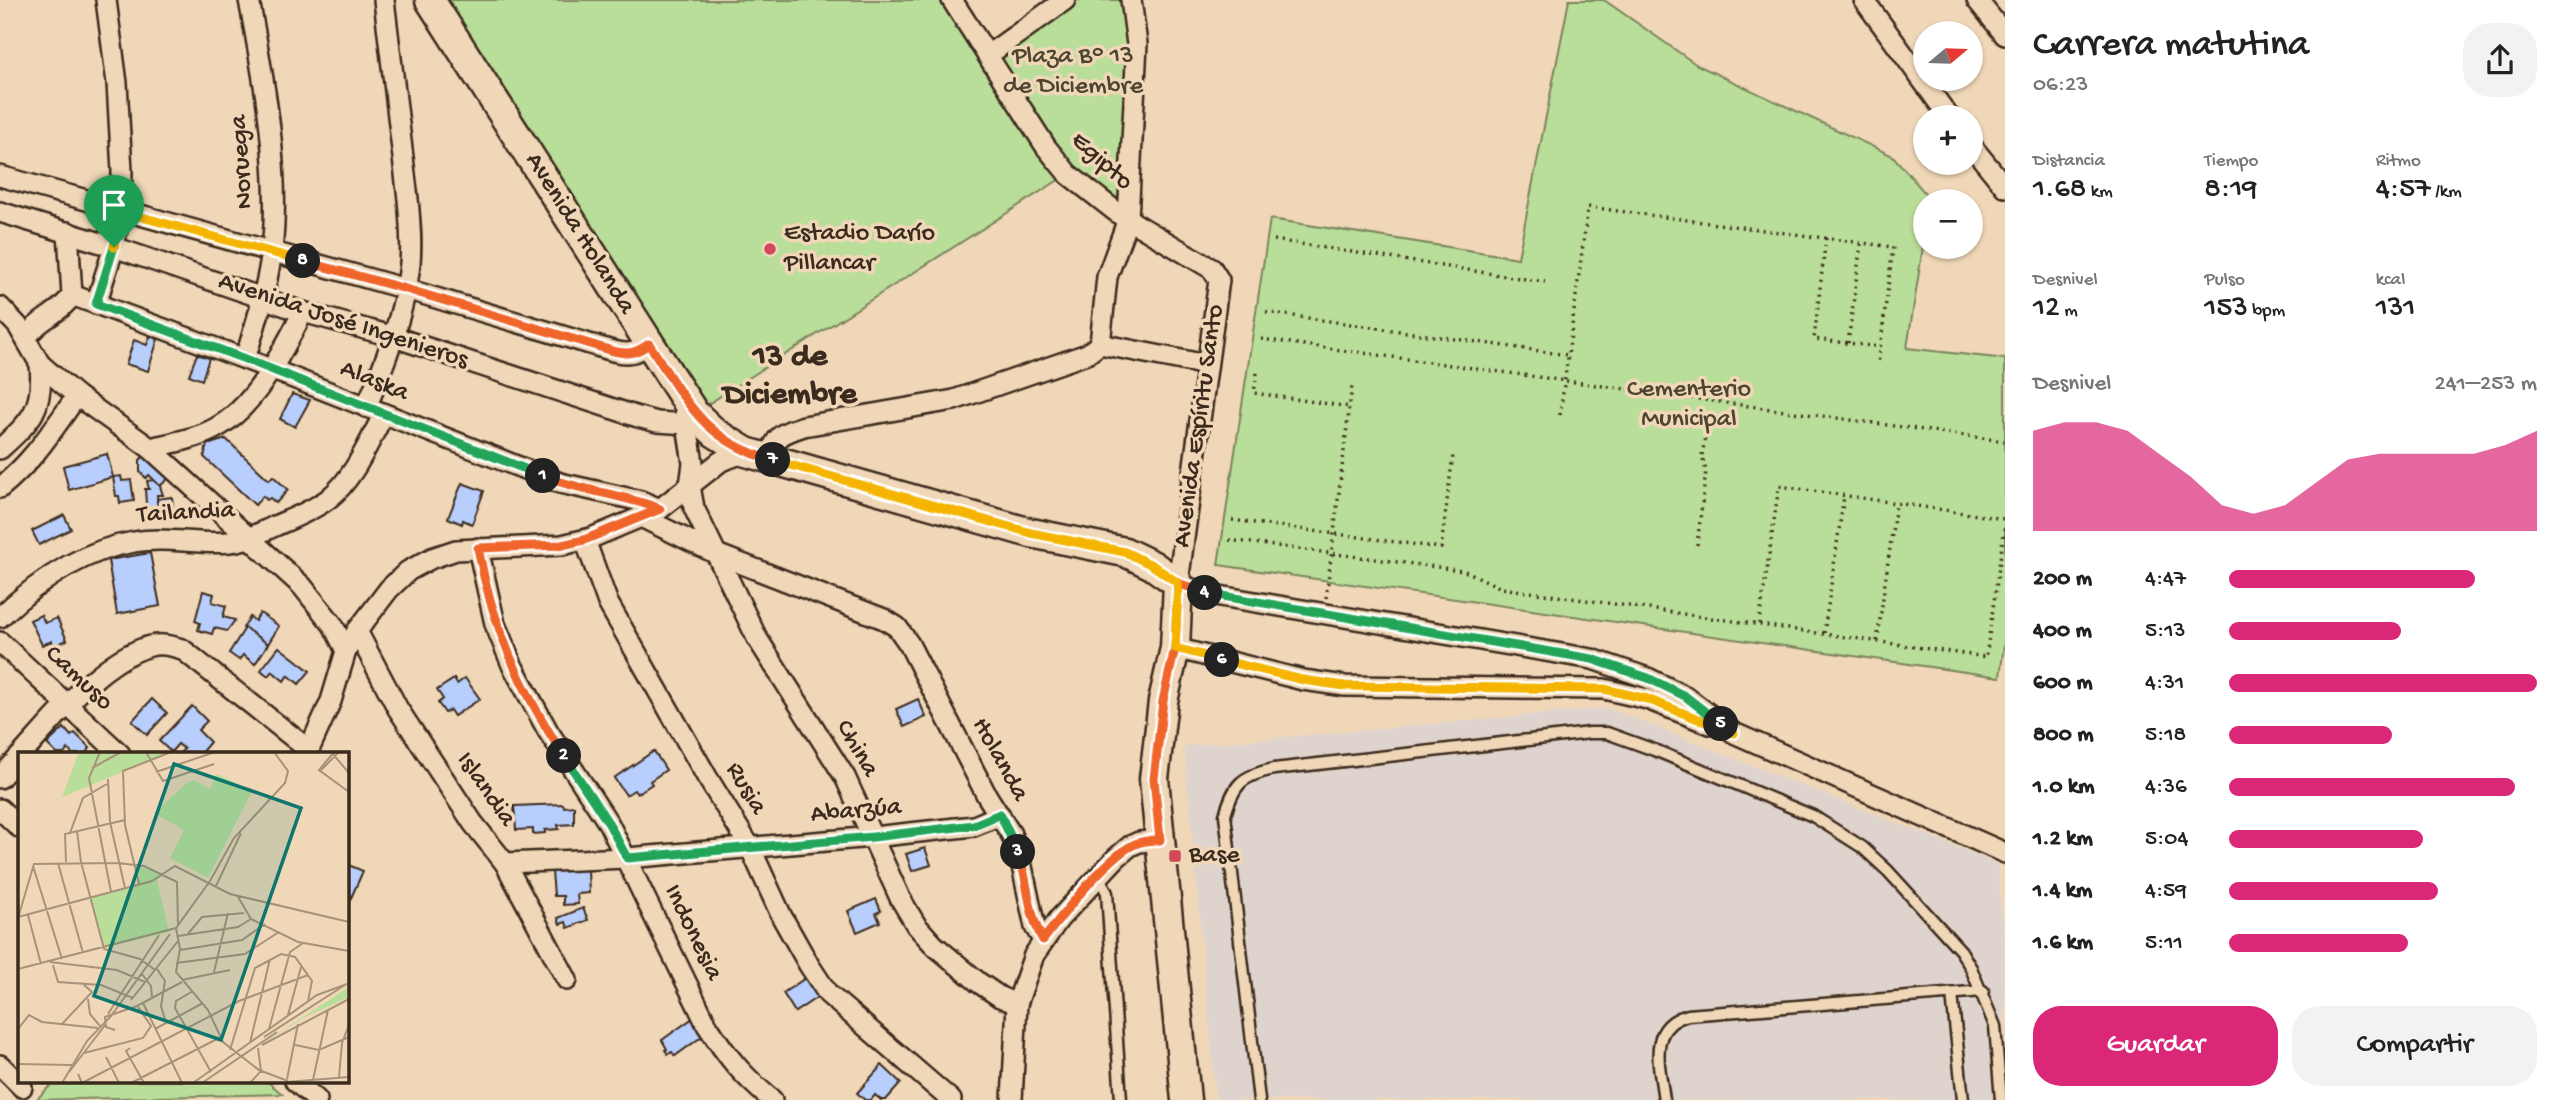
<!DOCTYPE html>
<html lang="es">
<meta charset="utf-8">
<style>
:root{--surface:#fff;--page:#f2f2f2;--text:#222;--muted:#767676;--accent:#db2777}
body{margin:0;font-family:"Gochi Hand",sans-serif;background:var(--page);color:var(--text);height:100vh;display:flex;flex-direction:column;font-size:26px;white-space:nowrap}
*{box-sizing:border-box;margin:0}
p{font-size:23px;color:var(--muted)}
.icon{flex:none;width:38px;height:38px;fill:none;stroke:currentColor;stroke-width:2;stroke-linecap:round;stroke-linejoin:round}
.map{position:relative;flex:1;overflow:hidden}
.side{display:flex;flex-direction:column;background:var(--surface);width:560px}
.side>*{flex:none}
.needle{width:46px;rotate:71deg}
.fabs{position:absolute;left:1913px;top:21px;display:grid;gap:14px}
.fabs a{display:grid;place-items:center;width:70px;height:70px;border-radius:50%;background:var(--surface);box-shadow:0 2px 5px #0004;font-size:35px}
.pin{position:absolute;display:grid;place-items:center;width:60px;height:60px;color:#fff;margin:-72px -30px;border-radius:50% 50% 50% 0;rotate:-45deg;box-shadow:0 0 7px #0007}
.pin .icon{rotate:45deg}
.km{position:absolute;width:35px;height:35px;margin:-18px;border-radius:50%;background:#222;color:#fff;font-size:19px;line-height:35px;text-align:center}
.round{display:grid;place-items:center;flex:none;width:74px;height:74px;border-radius:28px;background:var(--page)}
.overview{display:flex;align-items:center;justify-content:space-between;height:119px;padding:0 28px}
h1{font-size:38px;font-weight:600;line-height:52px}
.stats{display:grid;grid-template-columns:repeat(3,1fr);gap:10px;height:119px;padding:7px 28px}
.stats div{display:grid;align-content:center}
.stats b{font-size:30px;font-weight:600}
.stats small{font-size:19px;font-weight:400}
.stats p{font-size:19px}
.chart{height:196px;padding:14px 28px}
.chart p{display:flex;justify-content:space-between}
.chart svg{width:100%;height:126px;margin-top:7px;fill:var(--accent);opacity:.7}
.action{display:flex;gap:14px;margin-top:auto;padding:14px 28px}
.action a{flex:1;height:80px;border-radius:28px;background:var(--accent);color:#fff;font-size:28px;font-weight:600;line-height:80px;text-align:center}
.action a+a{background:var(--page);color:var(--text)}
ul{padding:0 28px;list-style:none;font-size:23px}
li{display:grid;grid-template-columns:112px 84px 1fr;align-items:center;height:52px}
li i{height:18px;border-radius:9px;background:var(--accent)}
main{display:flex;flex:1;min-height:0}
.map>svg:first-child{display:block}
.built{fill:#dfd4cd}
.green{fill:#b9de99;stroke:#7a845c;stroke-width:2}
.building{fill:#b8cefd;stroke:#3b2a1e;stroke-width:2}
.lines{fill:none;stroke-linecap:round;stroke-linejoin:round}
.lane-casing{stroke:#3b2a1e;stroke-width:15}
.street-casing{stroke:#3b2a1e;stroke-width:24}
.secondary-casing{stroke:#3b2a1e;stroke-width:33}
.path{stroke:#3b2a1e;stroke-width:3.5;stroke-dasharray:2 5;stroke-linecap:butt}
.lane{stroke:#f0d7b8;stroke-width:10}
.street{stroke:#f0d7b8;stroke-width:19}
.secondary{stroke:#f0d7b8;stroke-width:28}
.split-1-casing{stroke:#fff;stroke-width:14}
.split-2-casing{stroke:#fff;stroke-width:14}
.split-3-casing{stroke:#fff;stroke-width:14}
.split-4-casing{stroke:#fff;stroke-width:14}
.split-5-casing{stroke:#fff;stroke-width:14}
.split-6-casing{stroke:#fff;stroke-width:14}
.split-7-casing{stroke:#fff;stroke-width:14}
.split-8-casing{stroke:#fff;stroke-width:14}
.split-9-casing{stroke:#fff;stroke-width:14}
.split-1{stroke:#22a559;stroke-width:9}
.split-2{stroke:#f0652b;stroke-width:9}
.split-3{stroke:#22a559;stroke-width:9}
.split-4{stroke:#f0652b;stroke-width:9}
.split-5{stroke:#22a559;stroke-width:9}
.split-6{stroke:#f5b400;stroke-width:9}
.split-7{stroke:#f5b400;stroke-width:9}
.split-8{stroke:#f0652b;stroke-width:9}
.split-9{stroke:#f5b400;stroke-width:9}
.poi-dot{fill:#d1495b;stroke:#f0d7b8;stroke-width:2.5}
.labels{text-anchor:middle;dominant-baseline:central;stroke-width:7;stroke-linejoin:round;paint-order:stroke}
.park-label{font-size:26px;fill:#4e4530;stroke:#f0d7b8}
.street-label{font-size:26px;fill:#3b2a1e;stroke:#f0d7b8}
.poi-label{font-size:26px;fill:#3b2a1e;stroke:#f0d7b8;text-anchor:start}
.district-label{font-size:33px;font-weight:bold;fill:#3b2a1e;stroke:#f0d7b8}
.inset-road{fill:none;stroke:#a8927a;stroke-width:2}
.view{fill:#0f766e;fill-opacity:0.15;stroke:#0f766e;stroke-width:3.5}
.inset-edge{fill:none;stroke:#3b2a1e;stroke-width:3.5}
</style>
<main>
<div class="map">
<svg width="2005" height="1100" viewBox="0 0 2005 1100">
<rect width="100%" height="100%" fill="#f0d7b8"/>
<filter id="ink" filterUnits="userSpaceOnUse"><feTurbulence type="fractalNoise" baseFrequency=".0143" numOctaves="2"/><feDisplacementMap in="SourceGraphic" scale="14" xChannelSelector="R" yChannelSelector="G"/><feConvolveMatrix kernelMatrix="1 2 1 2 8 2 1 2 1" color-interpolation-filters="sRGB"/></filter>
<g filter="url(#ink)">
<polygon class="built" points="1608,708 1997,863 2005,946 2005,1100 1216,1100 1184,746"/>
<g class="green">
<polygon points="430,0 952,0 988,55 1065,0 1131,0 1128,219 1068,174 694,413"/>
<polygon points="1569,0 1604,0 1697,65 1893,156 1931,200 1925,201 1925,234 1907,348 2005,359 2005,636 2000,677 1218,565 1270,219 1518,258"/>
<polygon points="55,1081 267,1081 282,1094 36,1100"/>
</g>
<g class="building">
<polygon points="150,336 158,339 148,371 126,364 134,340 147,345"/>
<polygon points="197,354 209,358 202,380 189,375"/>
<polygon points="292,394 310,400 295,427 280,419"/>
<polygon points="226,439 269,480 273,476 288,490 276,503 270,498 267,500 263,496 255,505 204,457 207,445"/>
<polygon points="147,453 170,477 160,486 149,475 146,478 140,472 140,460"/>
<polygon points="107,454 113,477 69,490 63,466"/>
<polygon points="121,476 122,481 131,480 134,501 120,503 119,496 116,496 113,477"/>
<polygon points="153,480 160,486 163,495 157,495 159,519 147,519 145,489 149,489 147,481"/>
<polygon points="462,483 484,491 472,524 463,520 462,524 448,518"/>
<polygon points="172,497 174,517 159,519 157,499"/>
<polygon points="64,515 71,529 39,545 32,531"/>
<polygon points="150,553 160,606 117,614 108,560"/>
<polygon points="203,591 214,594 212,602 226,606 223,617 235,620 227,631 214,628 212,634 198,630 200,623 195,621"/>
<polygon points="260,613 279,626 268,644 243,628 250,617 255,621"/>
<polygon points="41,615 45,623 57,618 67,640 54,646 52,641 42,645 30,620"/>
<polygon points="245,628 268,644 255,664 243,655 239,660 229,653"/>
<polygon points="279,647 310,671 299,684 288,675 284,681 272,671 268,676 261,670"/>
<polygon points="465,678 480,699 454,716 450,710 445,713 438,703 443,699 437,690 454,679 457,684"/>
<polygon points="152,699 167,713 147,735 132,721"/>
<polygon points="918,699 926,717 904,727 896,709"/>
<polygon points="192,706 207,721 198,730 210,742 200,754 179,754 184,749 178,744 171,752 159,741"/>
<polygon points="64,728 71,736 75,733 90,748 85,754 72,754 68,749 64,754 57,754 47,744"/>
<polygon points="654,751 666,770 650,781 652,784 637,794 634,790 626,795 614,778"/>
<polygon points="563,804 564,807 574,806 574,824 558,825 559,829 545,830 545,833 533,834 533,829 516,830 514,806"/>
<polygon points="925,848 931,865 912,871 906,854"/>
<polygon points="346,864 363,871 346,909"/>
<polygon points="588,869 589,893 577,894 578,904 563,905 563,896 554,896 552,871"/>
<polygon points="876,899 881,911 876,913 880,922 857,932 848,911"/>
<polygon points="583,908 588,920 568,928 566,922 560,924 558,918"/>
<polygon points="807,977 819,996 795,1012 783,993"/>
<polygon points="693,1018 704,1035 675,1056 672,1052 668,1054 665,1050 667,1049 662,1040"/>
<polygon points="882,1065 901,1083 886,1100 881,1100 875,1095 871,1100 865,1100 857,1093"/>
</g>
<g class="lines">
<defs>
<g id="lane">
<polyline points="1099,875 1107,893 1121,1100"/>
<polyline points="1952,994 1963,1100"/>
<path d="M 1259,1100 L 1225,815 C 1234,784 1241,776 1274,769 L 1590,733 L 1607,733 L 1657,751 L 1813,816 L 1862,847 L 1888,871 L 1961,951 L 1971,968 L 1995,1026 L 2001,1100"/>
<path d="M 1664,1100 C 1660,1067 1646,1026 1688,1015 L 1983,991"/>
</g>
<g id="street">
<polyline points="952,0 1046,147 1068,174 1119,214 1212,269 1219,280 1178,583 1202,593 1592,659 1648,678 1685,696 1734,733 2005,853"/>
<polyline points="1864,0 1949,117"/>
<polyline points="1977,0 2005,35"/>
<polyline points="988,55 1065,0"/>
<polyline points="1970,144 2005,187"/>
<path d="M 0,176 L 406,289 L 613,351 C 629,355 636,353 649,344"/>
<polyline points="0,212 114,247 303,312 391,336 638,417 657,422 687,424"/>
<polyline points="72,295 245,359 560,483 641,501 660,509"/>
<polyline points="96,304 114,247 121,208 122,171 117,83 106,0"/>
<polyline points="0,307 18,326 40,364 77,396 150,448 302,586 333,625 346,651"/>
<path d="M 26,339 C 39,317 60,315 72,295 L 68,232"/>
<polyline points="1100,344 1207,365"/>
<path d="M 245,359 C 256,324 267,288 272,250 C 281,170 264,79 249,0"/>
<path d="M 366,407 C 384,367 406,307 410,263 C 412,241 410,220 408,199 L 384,0"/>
<polyline points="685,413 693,463 690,486 694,508 757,638 845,777 900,898 916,925 934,945 978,982 1000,997 1017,1004"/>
<path d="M 150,448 C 171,443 195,439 214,429 C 255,408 282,352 303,312"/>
<path d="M 0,449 C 32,420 44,409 40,364"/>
<path d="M 769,459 C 776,435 780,434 804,426 L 954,400 L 1087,354 L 1100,344 L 1107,277 L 1128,219 L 1137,44 L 1131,0"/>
<path d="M 0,488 C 35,459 51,432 77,396"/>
<polyline points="641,517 719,555 884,619 897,627 909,644 987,796 1011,834 1020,857 1035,927 1043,940"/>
<polyline points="585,540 608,603 707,777 750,847 782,917 809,965 828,994 951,1100"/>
<path d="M 478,548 L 495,624 L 512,665 L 548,731 L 609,824 L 707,1025 C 728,1058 742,1075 772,1100"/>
<path d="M 0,617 C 36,583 83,550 134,542 C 166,536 198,545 230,542 C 246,541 261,532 275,526 C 293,518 312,511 328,499 C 354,479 368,443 384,414"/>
<polyline points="357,631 398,709 473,823 505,863 567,980"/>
<polyline points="0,642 120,754"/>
<polyline points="1175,648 1303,680 1345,686 1604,689 1647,699 1710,724"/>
<path d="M 22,754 C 56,717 101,660 150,646 C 161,643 171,646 182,649 L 309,750"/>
<polyline points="307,754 331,701 346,651 357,631 389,589 408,571 432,558 456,550 562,545 591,538 660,509 721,461 746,452"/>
<polyline points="0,778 19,757"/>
<polyline points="0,809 19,827"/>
<polyline points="505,863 627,858 873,837 974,826 1000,815"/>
<polyline points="0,1065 22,1087"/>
<polyline points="295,1081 317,1100"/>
<polyline points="1012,1100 1017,1004 1034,955 1059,919 1116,858 1130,846 1139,842 1160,840"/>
</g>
<polyline id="secondary" points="430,0 694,413 715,433 746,452 1031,533 1125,552 1152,565 1178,583 1175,648 1163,701 1154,779 1186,1100"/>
</defs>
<use href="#lane" class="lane-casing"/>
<use href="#street" class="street-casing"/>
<use href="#secondary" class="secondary-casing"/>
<g class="path">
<polyline points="1826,238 1814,339 1880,347"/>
<polyline points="1274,240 1545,282"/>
<polyline points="1266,312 1568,355"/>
<polyline points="1261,339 2004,441"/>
<polyline points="1848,343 1861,243"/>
<polyline points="1257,373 1254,393 1350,407"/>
<polyline points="1560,415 1588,207 1893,247 1878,365"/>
<polyline points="1232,520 1441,548 1453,455"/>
<polyline points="1229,540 1444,568 1468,572 1501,588 1986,657 2005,525"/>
<polyline points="1697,545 1706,471 1702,456 1706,432"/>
<polyline points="1326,598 1352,386"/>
<polyline points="1759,624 1779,486 2005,519"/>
<polyline points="1824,633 1844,496"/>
<polyline points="1877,641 1896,504"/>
</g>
<use href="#lane" class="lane"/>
<use href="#street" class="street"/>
<use href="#secondary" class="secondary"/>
</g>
</g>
<g class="lines" filter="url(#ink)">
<defs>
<polyline id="split-1" points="114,247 96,304 245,359 543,476"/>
<path id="split-2" d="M 543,476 C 581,491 622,494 660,509 L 584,540 L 562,545 L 478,548 C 492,626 521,690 564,756"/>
<polyline id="split-3" points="564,756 609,824 627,858 873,837 974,825 1000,814 1018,852"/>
<path id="split-4" d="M 1018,852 C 1029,881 1027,913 1043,940 C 1064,913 1104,860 1133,845 C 1141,841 1151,840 1160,840 L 1154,779 L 1163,701 L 1175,648 L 1178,583 L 1205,593"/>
<polyline id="split-5" points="1205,593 1592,659 1648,678 1685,696 1721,724"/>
<polyline id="split-6" points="1222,660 1303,680 1345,686 1604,689 1647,699 1734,733 1721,724"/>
<polyline id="split-7" points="773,460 1031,533 1125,552 1152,565 1178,583 1175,648 1222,660"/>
<path id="split-8" d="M 303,261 L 406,289 L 613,351 C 629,355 636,353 649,344 C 685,399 704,442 773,460"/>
<polyline id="split-9" points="114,247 120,211 303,261"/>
</defs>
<use href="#split-1" class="split-1-casing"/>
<use href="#split-2" class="split-2-casing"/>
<use href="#split-3" class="split-3-casing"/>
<use href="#split-4" class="split-4-casing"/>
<use href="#split-5" class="split-5-casing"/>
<use href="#split-6" class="split-6-casing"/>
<use href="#split-7" class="split-7-casing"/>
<use href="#split-8" class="split-8-casing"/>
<use href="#split-9" class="split-9-casing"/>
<use href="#split-1" class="split-1"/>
<use href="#split-2" class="split-2"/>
<use href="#split-3" class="split-3"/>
<use href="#split-4" class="split-4"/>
<use href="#split-5" class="split-5"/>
<use href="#split-6" class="split-6"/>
<use href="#split-7" class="split-7"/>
<use href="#split-8" class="split-8"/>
<use href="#split-9" class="split-9"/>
</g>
<g class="poi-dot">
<circle cx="770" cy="249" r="7"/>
<rect x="1168" y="849" width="14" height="14" rx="3.5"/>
</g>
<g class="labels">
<g class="park-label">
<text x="1073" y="57">Plaza B° 13<tspan x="1073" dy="30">de Diciembre</tspan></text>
<text x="1689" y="390">Cementerio<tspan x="1689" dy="30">Municipal</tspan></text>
</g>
<g class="street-label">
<text transform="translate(243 162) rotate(-94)">Noruega</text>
<text transform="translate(1101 162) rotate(42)">Egipto</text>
<text transform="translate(579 234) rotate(58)">Avenida Holanda</text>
<text transform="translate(343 322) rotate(18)">Avenida José Ingenieros</text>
<text transform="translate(374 382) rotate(22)">Alaska</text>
<text transform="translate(1200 426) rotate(-82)">Avenida Espíritu Santo</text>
<text transform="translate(186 514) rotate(-3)">Tailandia</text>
<text transform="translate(78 679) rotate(43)">Camuso</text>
<text transform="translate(856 749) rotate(60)">China</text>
<text transform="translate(999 760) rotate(61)">Holanda</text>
<text transform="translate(745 789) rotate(59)">Rusia</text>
<text transform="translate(485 790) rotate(55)">Islandia</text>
<text transform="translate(856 812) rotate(-5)">Abarzúa</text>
<text transform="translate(692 933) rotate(64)">Indonesia</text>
</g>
<g class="poi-label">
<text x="784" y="234">Estadio Darío<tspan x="784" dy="30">Pillancar</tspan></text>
<text x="1189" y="856">Base</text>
</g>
<g class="district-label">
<text x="790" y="358">13 de<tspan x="790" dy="38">Diciembre</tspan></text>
</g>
</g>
<g transform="translate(18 752)">
<rect width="331" height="331" fill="#f0d7b8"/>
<path d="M 61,0 L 153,0 L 44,45 ZM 199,22 L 234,39 L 190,126 L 152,106 L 166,78 L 136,61 L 169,31 L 176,28 L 192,37 ZM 116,113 L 146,122 L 139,128 L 151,180 L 86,196 L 72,146 L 121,132 ZM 331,235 L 331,245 L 287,265 L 225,304 Z" fill="#b9de99"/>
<path class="inset-road" d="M 82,0 L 71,26 L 93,140M 128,0 L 145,29 L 196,12M 316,0 L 301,18 L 331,40M 314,1 L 331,21M 74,16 L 103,0M 302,19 L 321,0M 138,20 L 197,0M 90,27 L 92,70 L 107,136M 59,79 L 63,110 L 86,197 L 122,207 L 137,218M 52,81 L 65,46 L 89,32M 48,110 L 47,82 L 107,68M 40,111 L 65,201M 15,114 L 44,207M 121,132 L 107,73 L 105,19 L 153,0M 198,134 L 223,81M 219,143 L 233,167 L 280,190 L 331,199M 10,163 L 23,212M 0,165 L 134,129 L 157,114 L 212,142 L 331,170M 0,166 L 16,112 L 100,111 L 126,114 L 159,130 L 160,173M 158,176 L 162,197 L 158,220 L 190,258 L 205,290 L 241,318 L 270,329M 169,183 L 184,165 L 226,161M 160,184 L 220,175 L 233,167M 162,198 L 224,188 L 247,172M 32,210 L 99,218 L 127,230M 158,211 L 227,202 L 261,180M 35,213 L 40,230 L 83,233 L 115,246M 0,217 L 158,176 L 192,129 L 216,86 L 267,31 L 270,19 L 256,0M 139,217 L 147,229 L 143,254 L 148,271M 196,220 L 210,161M 124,222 L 133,234 L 134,245M 164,228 L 212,218M 175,239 L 158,249 L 157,256 L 193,320M 70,247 L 72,262 L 82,274M 113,248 L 160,189M 125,251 L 164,331M 90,262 L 141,183M 270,263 L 283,215M 44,272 L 74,240 L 64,231M 0,277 L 11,263 L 24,270 L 80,276M 137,277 L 185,251M 251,277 L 272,200 L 285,191M 97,278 L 88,275 L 87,265 L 119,254 L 164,230M 246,285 L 327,233M 232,291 L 252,207M 244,293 L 331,247M 277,293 L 301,298 L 331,285M 112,296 L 108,299 L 126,331M 212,298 L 237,216 L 263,202 L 277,205 L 294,229 L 290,249M 66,301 L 125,286 L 133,274 L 120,255M 88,305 L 101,331M 0,312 L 54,313M 51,320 L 88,272M 60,322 L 64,331 L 221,249 L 290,223M 321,325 L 324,291 L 331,273M 269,327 L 280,272M 295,328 L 310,258M 269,330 L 331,325M 44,331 L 69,289 L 93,264 L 152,182M 113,331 L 203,285M 175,331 L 299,243 L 329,232M 184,331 L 259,280M 232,331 L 243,319 L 240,296"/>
<path class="view" d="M 156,12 L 283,56 L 203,288 L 76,244 Z"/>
<rect width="331" height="331" class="inset-edge"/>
</g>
</svg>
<div class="fabs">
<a><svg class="needle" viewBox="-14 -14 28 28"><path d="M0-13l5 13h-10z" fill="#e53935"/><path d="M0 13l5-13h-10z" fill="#767676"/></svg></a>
<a>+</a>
<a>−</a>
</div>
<div class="pin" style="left:114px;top:247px;background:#1e9e55"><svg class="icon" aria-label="arrive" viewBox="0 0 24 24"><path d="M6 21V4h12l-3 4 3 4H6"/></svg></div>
<b class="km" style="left:543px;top:476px">1</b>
<b class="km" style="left:564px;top:756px">2</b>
<b class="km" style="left:1018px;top:852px">3</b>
<b class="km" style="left:1205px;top:593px">4</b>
<b class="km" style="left:1721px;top:724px">5</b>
<b class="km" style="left:1222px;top:660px">6</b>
<b class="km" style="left:773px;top:460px">7</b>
<b class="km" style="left:303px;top:261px">8</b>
</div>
<section class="side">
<div class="overview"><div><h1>Carrera matutina</h1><p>06:23</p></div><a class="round"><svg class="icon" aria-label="share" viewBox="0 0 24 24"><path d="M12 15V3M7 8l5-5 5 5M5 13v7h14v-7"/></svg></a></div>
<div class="stats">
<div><p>Distancia</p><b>1.68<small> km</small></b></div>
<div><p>Tiempo</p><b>8:19</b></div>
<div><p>Ritmo</p><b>4:57<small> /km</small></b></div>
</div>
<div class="stats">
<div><p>Desnivel</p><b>12<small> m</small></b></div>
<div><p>Pulso</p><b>153<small> bpm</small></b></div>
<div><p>kcal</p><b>131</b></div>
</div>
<div class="chart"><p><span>Desnivel</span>241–253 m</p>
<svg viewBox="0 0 160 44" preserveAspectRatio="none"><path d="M0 44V9L10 6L20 6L30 9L40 17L50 25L60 35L70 38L80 35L90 27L100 19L110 17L120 17L130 17L140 17L150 14L160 9V44z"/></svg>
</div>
<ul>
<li><b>200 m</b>4:47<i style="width:80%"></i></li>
<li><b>400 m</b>5:13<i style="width:56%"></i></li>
<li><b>600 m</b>4:31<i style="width:100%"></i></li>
<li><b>800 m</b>5:18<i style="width:53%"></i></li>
<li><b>1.0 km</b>4:36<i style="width:93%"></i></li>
<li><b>1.2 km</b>5:04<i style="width:63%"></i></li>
<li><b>1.4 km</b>4:59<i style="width:68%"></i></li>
<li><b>1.6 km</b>5:11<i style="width:58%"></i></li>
</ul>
<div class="action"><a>Guardar</a><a>Compartir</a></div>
</section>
</main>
